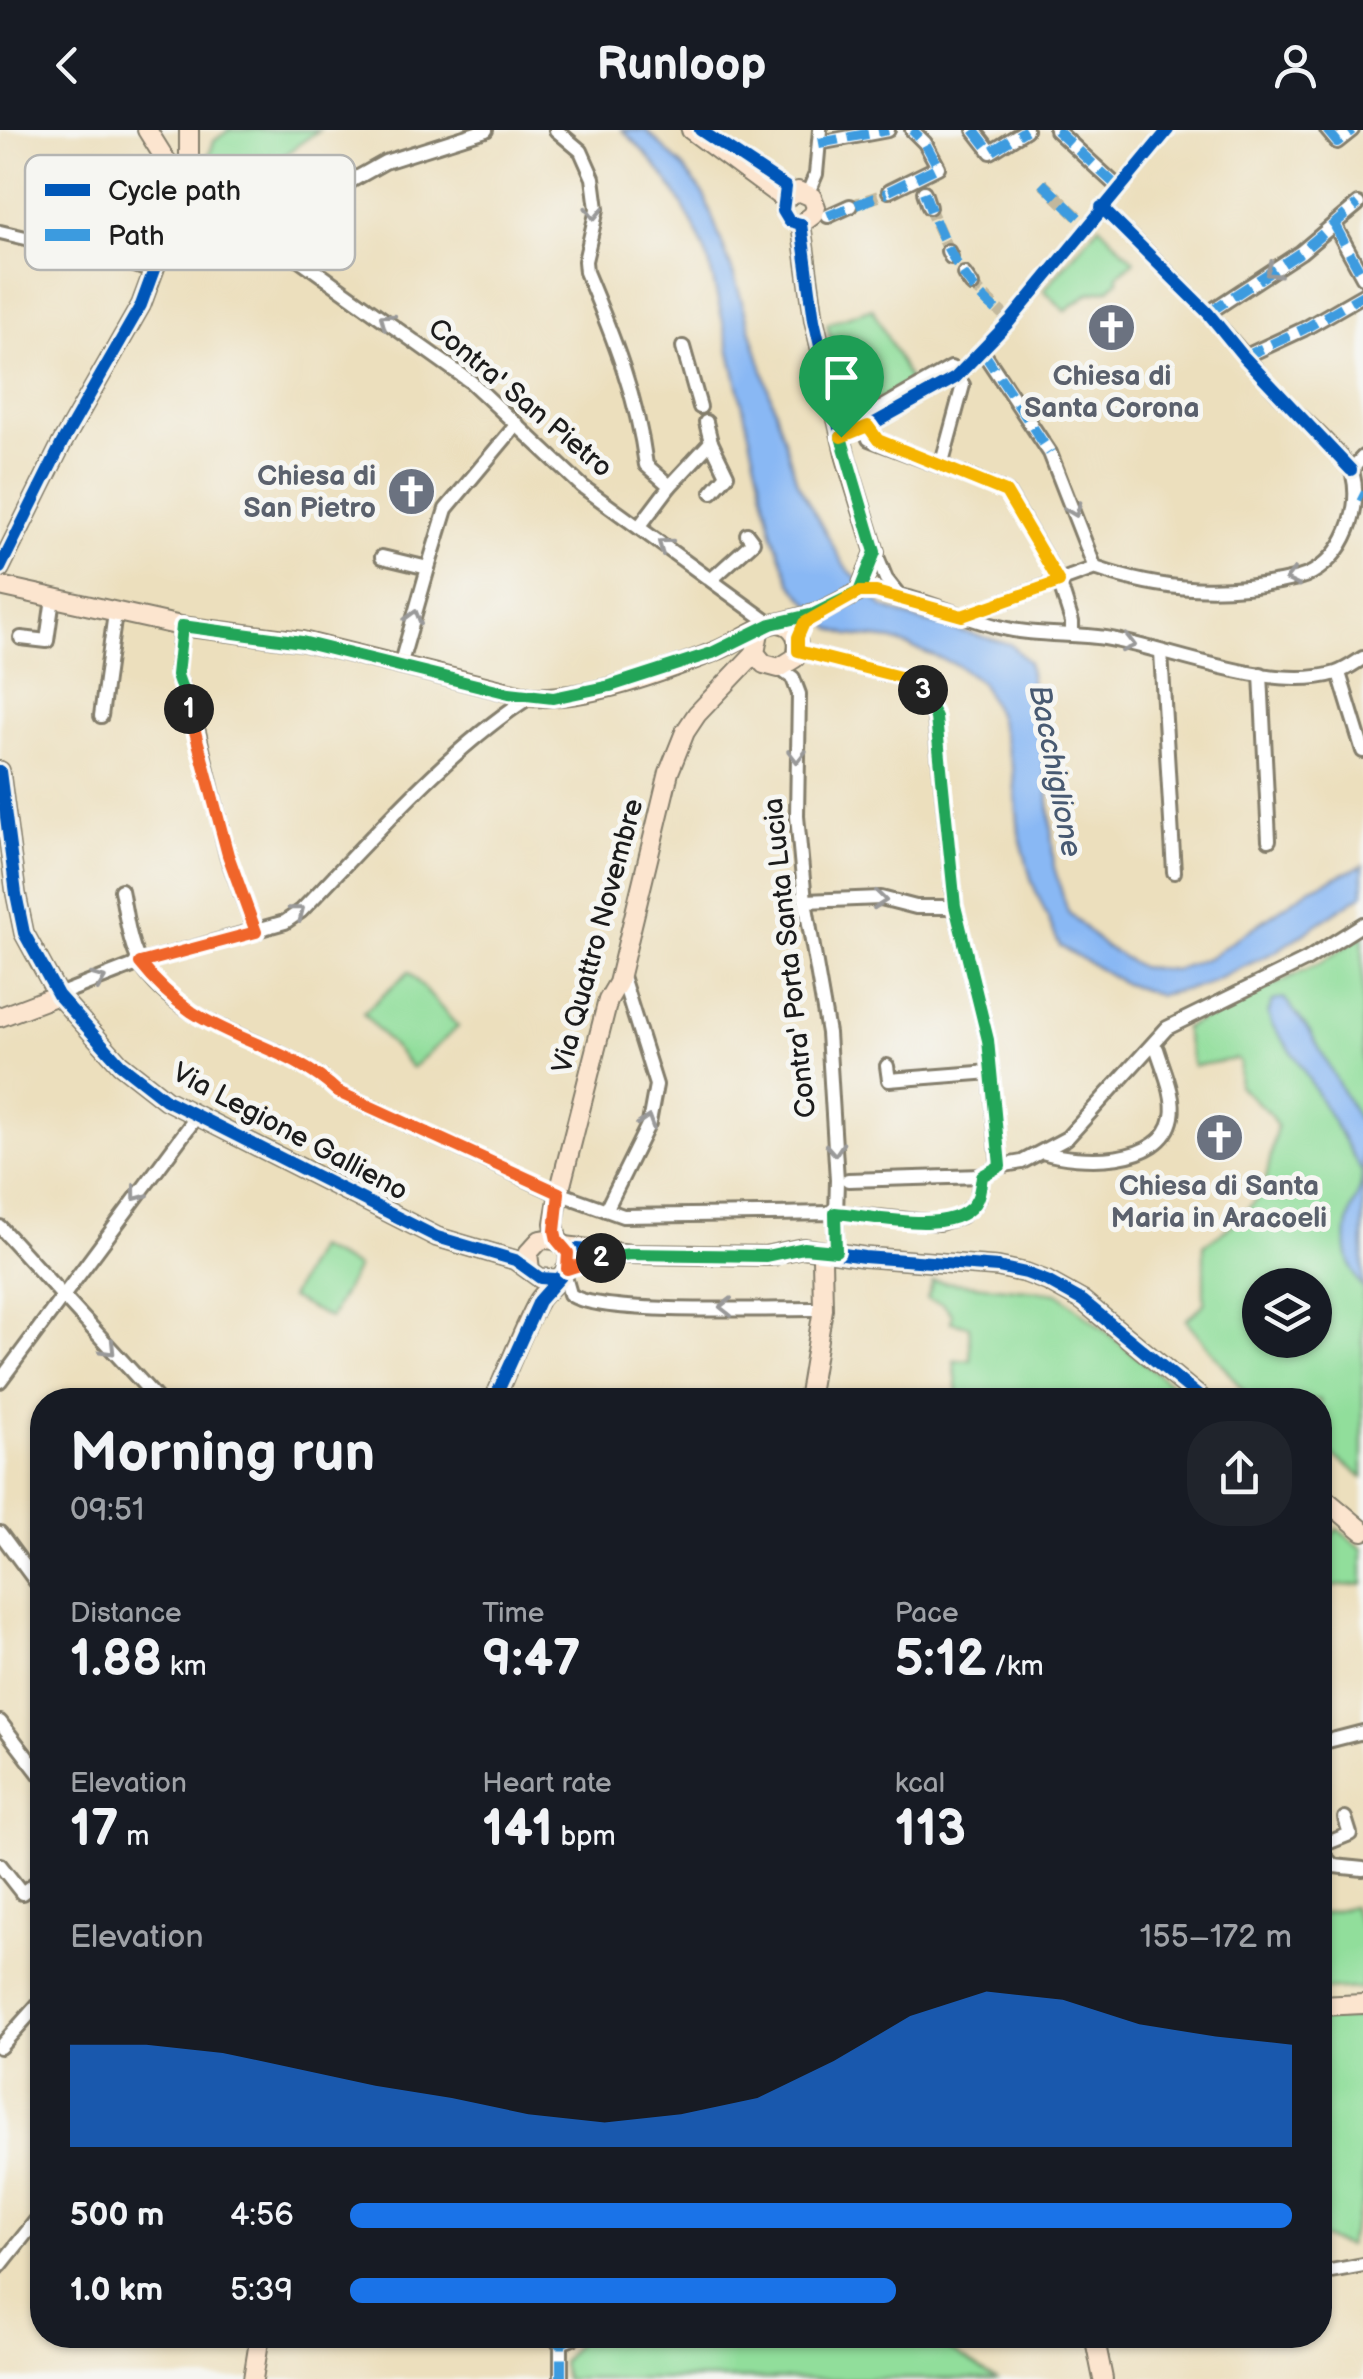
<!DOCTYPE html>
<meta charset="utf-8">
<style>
:root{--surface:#171b24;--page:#20242c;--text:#f1f3f6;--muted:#9ea1a6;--accent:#1a73e8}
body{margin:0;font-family:"Balsamiq Sans",sans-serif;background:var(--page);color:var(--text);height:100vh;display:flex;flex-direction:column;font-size:38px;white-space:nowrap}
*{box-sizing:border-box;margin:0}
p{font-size:32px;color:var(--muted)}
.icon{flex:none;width:55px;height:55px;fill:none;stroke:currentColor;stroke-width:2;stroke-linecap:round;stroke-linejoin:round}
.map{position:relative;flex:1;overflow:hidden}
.side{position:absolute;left:30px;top:1258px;width:1302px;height:960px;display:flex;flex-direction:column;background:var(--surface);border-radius:40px;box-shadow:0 2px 8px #0004}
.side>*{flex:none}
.controls{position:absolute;left:1242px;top:1138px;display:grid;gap:20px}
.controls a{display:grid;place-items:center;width:90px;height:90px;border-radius:50%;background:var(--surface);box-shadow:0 2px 8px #0004;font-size:50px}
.pin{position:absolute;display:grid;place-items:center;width:85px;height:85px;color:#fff;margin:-102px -42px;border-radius:50% 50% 50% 0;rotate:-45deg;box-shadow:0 0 10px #0007}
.pin .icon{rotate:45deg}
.km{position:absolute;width:50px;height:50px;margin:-25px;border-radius:50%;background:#222;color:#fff;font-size:28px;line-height:50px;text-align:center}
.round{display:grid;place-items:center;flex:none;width:105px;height:105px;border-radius:40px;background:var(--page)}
.summary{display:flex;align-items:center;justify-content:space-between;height:170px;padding:0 40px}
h1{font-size:55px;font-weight:700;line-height:75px}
.metrics{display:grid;grid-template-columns:repeat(3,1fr);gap:15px;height:170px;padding:10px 40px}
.metrics div{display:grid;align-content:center}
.metrics b{font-size:50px;font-weight:700}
.metrics small{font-size:28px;font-weight:400}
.metrics p{font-size:28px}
.chart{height:280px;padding:20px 40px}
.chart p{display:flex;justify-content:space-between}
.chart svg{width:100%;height:180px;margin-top:10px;fill:var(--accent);opacity:.7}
ul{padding:0 40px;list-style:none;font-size:32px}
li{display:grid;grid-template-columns:160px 120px 1fr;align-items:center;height:75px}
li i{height:25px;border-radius:12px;background:var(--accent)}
header{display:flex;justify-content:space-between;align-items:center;height:130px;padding:0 40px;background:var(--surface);font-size:45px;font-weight:700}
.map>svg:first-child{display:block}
.green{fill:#91de9b;stroke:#567d5c;stroke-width:2.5;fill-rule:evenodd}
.water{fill:#89b8f4;stroke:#526a88;stroke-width:2.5}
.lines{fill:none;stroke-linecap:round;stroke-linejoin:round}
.street-tunnel{stroke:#c2b89d;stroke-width:12;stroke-dasharray:12 6;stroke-linecap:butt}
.street-casing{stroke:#847e6c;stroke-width:18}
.secondary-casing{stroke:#847e6c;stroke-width:22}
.street{stroke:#fff;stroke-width:12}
.secondary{stroke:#fce5cf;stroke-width:18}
.quiet{stroke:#3c9bdf;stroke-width:10;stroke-dasharray:20 10;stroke-linecap:butt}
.cycleway-casing{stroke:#f6f6f2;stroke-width:19}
.cycleway{stroke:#0057b8;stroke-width:12}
.oneway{stroke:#999}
.split-1-casing{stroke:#fff;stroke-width:20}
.split-2-casing{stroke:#fff;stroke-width:20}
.split-3-casing{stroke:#fff;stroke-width:20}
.split-4-casing{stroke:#fff;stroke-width:20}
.split-1{stroke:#22a559;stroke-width:12}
.split-2{stroke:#f0652b;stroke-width:12}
.split-3{stroke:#22a559;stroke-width:12}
.split-4{stroke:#f5b400;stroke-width:12}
.labels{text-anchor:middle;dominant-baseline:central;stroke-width:10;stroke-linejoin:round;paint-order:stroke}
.worship-label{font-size:28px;font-weight:bold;fill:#5b616d;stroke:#f6f6f2}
.street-label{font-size:28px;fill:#1c1c1c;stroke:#f6f6f2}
.water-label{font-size:30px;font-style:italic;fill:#485a72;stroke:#f6f6f2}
.key{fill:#f6f6f2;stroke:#b5b5b2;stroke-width:2.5}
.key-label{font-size:28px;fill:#1c1c1c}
</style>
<header><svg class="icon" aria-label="back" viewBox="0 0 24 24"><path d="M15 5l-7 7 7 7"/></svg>Runloop<svg class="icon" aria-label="person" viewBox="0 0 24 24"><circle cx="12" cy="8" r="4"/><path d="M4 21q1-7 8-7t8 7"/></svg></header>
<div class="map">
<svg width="1363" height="2249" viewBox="0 0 1363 2249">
<rect width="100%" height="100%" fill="#f6f6f2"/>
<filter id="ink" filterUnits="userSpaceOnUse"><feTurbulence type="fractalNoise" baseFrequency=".01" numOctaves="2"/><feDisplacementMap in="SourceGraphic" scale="20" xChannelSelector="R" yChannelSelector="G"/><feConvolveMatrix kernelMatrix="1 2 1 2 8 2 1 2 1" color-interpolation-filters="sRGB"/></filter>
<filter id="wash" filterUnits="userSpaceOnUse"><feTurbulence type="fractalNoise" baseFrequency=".0048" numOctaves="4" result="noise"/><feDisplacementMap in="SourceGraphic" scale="40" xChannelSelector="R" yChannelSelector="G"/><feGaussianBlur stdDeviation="2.25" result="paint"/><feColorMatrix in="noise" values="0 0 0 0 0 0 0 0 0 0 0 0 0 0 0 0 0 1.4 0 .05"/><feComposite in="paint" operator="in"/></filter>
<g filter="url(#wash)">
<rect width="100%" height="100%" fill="#ecdfbd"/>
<g class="green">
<polygon points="229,0 319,0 231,63 215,50 207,32 214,11"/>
<polygon points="1099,95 1134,131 1118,145 1118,151 1109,159 1089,163 1065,181 1044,160"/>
<polygon points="872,178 911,253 849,285 827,194"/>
<path d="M 1363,805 L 1363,1347 L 1320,1316 L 1320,1270 L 1251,1270 L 1186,1190 L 1204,1174 L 1204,1115 L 1232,1095 L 1263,1063 L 1277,996 L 1269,983 L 1239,956 L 1240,933 L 1236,929 L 1193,936 L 1184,898 L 1322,832 ZM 1260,1155 L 1315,1155 L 1315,1210 L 1260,1210 Z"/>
<polygon points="409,842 458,897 412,938 363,883"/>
<polygon points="316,1118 357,1137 330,1188 290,1168"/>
<polygon points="933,1151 1058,1163 1190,1270 959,1270 954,1231 971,1230 969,1196 951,1192 952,1184 943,1174 927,1169"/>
<polygon points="1337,1399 1363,1419 1363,1454 1320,1458 1320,1420"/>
<polygon points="1352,1776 1363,1803 1363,1858 1320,1860 1320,1784"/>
<polygon points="1363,1887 1363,2071 1347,2116 1320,2107 1320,1888"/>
<polygon points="581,2205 925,2205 996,2249 565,2249 562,2233"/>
</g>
<g class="water">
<path d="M 622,0 L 646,0 L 684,38 L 705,67 L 735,149 L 797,352 L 844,435 L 883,477 L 914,489 L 1010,514 L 1028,532 L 1047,646 L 1054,737 L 1068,782 L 1104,816 L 1140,837 L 1175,840 L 1210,827 L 1311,758 L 1363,735 L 1363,764 L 1275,822 L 1203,856 L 1159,865 L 1125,854 L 1060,816 L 1032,752 L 1019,703 L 1013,639 L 997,584 L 981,552 L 957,535 L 893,510 L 849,505 L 832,499 L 791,453 L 773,405 L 709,132 C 691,82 662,36 622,0 Z"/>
<path d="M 1284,868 L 1311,903 L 1363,999 L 1363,1159 C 1346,1135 1342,1109 1351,1081 C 1356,1067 1363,1058 1362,1042 L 1297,929 L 1272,895 L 1268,884 L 1273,871 Z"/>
</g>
</g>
<g filter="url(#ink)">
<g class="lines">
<g class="street-tunnel">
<polyline points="1042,53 1080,89"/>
<polyline points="850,76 887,63"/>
<polyline points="929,77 948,121"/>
<polyline points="972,155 1010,191"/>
</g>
<defs>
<g id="street">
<path d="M 556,0 L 581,21 L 593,48 L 597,79 L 585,131 L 586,142 C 613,206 637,266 646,335 L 670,356"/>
<polyline points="974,0 991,22 1026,0"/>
<polyline points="1056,0 1118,57"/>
<polyline points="1327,0 1337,12 1352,0"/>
<polyline points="819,13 888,0"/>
<polyline points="187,49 471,252 583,357 771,494"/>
<polyline points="889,61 938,37 925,13 912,0"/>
<polyline points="924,62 929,77"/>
<polyline points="808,63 816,44 820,0"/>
<polyline points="828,86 850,76"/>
<polyline points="1335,96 1363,147"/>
<polyline points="0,102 124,131 154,142"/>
<polyline points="283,116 351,51 385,32 486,0"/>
<polyline points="948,121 951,127"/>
<polyline points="964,144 972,155"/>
<polyline points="1208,183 1301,122 1358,74"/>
<polyline points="683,217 700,277"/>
<polyline points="983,222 1050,323 1095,438"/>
<polyline points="1244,227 1304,199 1363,165"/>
<polygon points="951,238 963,255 941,336 869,309 862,289"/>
<polyline points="706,292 711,312"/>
<polyline points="869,296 878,310 1007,362 1059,451 1072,492 1072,505"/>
<polyline points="841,307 869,296 955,248 1010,191 1168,0"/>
<polyline points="1351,340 1363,327"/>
<polyline points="639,397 670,356 711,312 727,345 712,362"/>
<polyline points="875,422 886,449 901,468"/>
<polyline points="382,427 428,438 446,379 517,294"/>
<path d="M 1095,438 C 1164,462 1227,465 1298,448 C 1339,438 1363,384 1353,345 C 1343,323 1299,285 1280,266 C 1254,238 1231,208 1205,180 C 1171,145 1136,111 1101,77"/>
<polyline points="712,449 753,412 747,404"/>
<path d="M 859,462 C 905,459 954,486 999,497 C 1033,506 1070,503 1105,508 C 1171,519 1272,563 1336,543 C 1346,540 1355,533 1363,528"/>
<polyline points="963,486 1095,438"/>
<polyline points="181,496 177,545 198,602 227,725 256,802"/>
<polyline points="21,508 47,511 53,468"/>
<polyline points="798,521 916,551 927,564 935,588 955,777 988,910 999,1036"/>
<polyline points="1161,522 1174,742"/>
<polyline points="400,536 428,438"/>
<polyline points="779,538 793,548 799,564 797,686 805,771 828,903 837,1050 835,1121"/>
<polyline points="1339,543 1363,621"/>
<polyline points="1261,544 1269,710"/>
<polyline points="101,586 115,483"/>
<path d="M 121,760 C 126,784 129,816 142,836 C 186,904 283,908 338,962 L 550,1060 L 623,1086 L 835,1083 L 940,1093 L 961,1086 L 971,1077 L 977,1070 L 982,1046"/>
<polyline points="805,771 881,768 916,777 955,777"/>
<path d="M 58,865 L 140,833 L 285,792 L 301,781 C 370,710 447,620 530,567"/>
<polyline points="887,936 889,950 991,942"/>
<path d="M 1042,1022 C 1078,1033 1162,1037 1172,987 C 1176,966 1163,939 1157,919"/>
<polyline points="848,1050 982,1046 999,1036 1022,1032 1067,1008 1167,898 1306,830 1363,794"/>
<polyline points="606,1080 649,993 656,955 621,843"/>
<polyline points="0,1097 158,1270"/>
<path d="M 564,1143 L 570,1164 C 593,1186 781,1178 823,1179"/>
<polyline points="0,1251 197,986"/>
<polyline points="0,1403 42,1460"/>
<polyline points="0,1592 42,1647"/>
<polyline points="1320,1613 1363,1602"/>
<polyline points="1320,1716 1350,1704 1345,1688"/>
<polyline points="1320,1722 1334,1736 1363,1739"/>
<polyline points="0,1735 22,1763 42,1748"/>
<polyline points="0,1917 42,1870"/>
<polyline points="0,2136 42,2083"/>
<polyline points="1320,2143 1363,2135"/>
<polyline points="549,2205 561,2213 561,2249"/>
<polyline points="561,2213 580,2205"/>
</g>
<g id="secondary">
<polyline points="147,0 167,32 187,49"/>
<polyline points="691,0 784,69"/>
<polyline points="784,69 798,61 812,67 816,77 813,85 801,94"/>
<polyline points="0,438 62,313 141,175 173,89 183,71 189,37 189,0"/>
<path d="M 0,456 L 181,496 L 302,511 L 530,567 C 589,570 661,543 716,521 C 730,516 766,492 778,493 C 797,495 801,514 795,528 L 779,538 L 764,534 L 755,523 L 759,502"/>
<polyline points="778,493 815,484 859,462 875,422 846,328 814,190 801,94"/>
<polyline points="0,641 16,764 24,803 58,865 120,934 166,970 437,1107 515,1130 540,1148 556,1149"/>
<polyline points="0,887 58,865"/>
<polyline points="557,1110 554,1093 559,1063 608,870 618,853 669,642 685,602 697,584 755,523"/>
<polyline points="565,1116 630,1124 774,1126"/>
<polyline points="765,1126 803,1118 864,1127 998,1137 1026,1143 1047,1151 1083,1171 1203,1270"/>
<path d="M 494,1270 C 509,1237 522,1202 539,1170 C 547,1158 565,1148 568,1134 C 573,1115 556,1107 540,1110 L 528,1123 L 530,1140"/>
<polyline points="808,1270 823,1179 822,1128"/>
<polyline points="1320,1365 1363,1401"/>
<polyline points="1320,1876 1363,1874"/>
<polyline points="1094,2205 1103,2249"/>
<polyline points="253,2249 260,2205"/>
</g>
</defs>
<use href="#street" class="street-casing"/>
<use href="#secondary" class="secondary-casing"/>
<use href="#street" class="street"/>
<use href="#secondary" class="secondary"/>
<g class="quiet">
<polyline points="974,0 991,22 1026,0"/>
<polyline points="1056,0 1118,57"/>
<polyline points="1327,0 1337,12 1352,0"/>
<polyline points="819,13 888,0"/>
<polyline points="1042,53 1087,96"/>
<polyline points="889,61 938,37 925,13 912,0"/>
<path d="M 924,62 C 942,112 965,161 1010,191"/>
<polyline points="828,86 887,63"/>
<polyline points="1335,96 1363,147"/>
<polyline points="1208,183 1301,122 1358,74"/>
<polyline points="983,222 1050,323"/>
<polyline points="1244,227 1304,199 1363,165"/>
<polyline points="869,296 878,310 1007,362 1059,451"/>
<polyline points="1359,365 1363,367"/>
<polyline points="835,1083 835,1121"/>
<polyline points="549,2205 561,2213 561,2249"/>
<polyline points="561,2213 580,2205"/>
</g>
<defs>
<g id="cycleway">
<polyline points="700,0 786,57 783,81 789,91 801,94"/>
<polyline points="1101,77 1208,183 1244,227 1351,340"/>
<polyline points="801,94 814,190 841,307 869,296 955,248 1010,191 1168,0"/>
<polyline points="0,438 62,313 141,175 170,96"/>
<polyline points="0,641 16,764 24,803 58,865 120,934 166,970 437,1107 515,1130 540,1148 556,1149"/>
<polyline points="578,1119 630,1124 779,1126"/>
<polyline points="765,1126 803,1118 864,1127 998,1137 1026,1143 1047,1151 1083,1171 1203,1270"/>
<polyline points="494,1270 539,1171 564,1143 569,1131"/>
</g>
</defs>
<use href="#cycleway" class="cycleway-casing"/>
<use href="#cycleway" class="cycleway"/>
</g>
<defs><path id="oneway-chevron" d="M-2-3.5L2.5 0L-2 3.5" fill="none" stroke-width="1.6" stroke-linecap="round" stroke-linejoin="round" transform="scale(2.5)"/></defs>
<g class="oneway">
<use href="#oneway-chevron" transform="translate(594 83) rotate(91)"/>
<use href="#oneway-chevron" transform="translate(1272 141) rotate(147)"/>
<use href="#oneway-chevron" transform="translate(386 190) rotate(-144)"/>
<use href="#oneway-chevron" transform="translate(1074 380) rotate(69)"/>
<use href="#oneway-chevron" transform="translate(664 415) rotate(-144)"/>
<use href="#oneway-chevron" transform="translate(1292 448) rotate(167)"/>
<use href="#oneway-chevron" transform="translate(414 487) rotate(-74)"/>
<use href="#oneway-chevron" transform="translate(1129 514) rotate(14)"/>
<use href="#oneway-chevron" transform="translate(797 626) rotate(90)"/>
<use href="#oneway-chevron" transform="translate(880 770) rotate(6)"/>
<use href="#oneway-chevron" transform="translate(298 782) rotate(-38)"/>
<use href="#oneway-chevron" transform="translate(99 850) rotate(-22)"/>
<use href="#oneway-chevron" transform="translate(647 992) rotate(-72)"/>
<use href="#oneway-chevron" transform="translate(835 1019) rotate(86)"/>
<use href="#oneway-chevron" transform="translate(138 1064) rotate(127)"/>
<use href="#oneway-chevron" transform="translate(726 1177) rotate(-180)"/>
<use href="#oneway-chevron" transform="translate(109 1219) rotate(46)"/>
</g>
</g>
<g class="lines" filter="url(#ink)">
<defs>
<polyline id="split-1" points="189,579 177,545 182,496 302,512 509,563 553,568 610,556 712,523 771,494 814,484 859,462 875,422 841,307"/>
<path id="split-2" d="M 189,579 L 228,725 L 256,802 L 140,833 C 155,852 172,868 192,882 C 238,912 298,923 338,962 L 559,1063 L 555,1101 L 557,1110 L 568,1123 L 567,1139 L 601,1128"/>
<path id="split-3" d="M 601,1128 L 630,1124 L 766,1126 L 804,1118 L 836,1121 L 835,1083 C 870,1085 959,1109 977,1069 C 980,1063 981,1053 982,1046 L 1000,1036 L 988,910 L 955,776 L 936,588 L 923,560"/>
<polyline id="split-4" points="841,307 868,296 878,310 1006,362 1059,452 962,486 876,462 859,462 804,493 798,507 798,521 916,551 923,560"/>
</defs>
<use href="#split-1" class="split-1-casing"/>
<use href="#split-2" class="split-2-casing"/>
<use href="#split-3" class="split-3-casing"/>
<use href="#split-4" class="split-4-casing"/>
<use href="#split-1" class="split-1"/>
<use href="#split-2" class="split-2"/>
<use href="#split-3" class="split-3"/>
<use href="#split-4" class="split-4"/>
</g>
<defs>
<symbol id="church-disc" viewBox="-11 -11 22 22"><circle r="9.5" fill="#6b7280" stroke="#f6f6f2"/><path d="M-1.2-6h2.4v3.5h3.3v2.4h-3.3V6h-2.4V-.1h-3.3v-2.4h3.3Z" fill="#fff"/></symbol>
</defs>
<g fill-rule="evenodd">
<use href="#church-disc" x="1084" y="170" width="55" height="55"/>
<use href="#church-disc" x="384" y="334" width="55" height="55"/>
<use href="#church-disc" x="1192" y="980" width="55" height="55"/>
</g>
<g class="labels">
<g class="worship-label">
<text x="1112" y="246">Chiesa di<tspan x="1112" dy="32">Santa Corona</tspan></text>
<text x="376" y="346" text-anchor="end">Chiesa di<tspan x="376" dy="32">San Pietro</tspan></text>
<text x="1219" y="1056">Chiesa di Santa<tspan x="1219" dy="32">Maria in Aracoeli</tspan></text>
</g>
<g class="street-label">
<text transform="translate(520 268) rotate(40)">Contra' San Pietro</text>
<text transform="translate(598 806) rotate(-75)">Via Quattro Novembre</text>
<text transform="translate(790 828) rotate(-96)">Contra' Porta Santa Lucia</text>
<text transform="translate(290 1002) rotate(28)">Via Legione Gallieno</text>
</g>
<g class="water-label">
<text transform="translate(1055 641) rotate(79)">Bacchiglione</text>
</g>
</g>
<rect x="25" y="25" width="330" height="115" rx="15" class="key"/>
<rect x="45" y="54" width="45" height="12" fill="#0057b8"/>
<rect x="45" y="99" width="45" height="12" fill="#3c9bdf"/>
<g class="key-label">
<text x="108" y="70">Cycle path</text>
<text x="108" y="115">Path</text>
</g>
</svg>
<div class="controls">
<a><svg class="icon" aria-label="layers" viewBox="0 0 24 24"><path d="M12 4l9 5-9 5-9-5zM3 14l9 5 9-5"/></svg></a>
</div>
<div class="pin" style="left:841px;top:307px;background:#1e9e55"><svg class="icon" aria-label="arrive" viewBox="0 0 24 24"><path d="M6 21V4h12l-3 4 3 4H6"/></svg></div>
<b class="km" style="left:189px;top:579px">1</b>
<b class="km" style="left:601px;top:1128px">2</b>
<b class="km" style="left:923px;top:560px">3</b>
<section class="side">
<div class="summary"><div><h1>Morning run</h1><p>09:51</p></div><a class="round"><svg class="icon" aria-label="share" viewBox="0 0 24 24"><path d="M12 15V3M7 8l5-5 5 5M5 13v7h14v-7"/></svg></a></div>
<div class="metrics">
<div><p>Distance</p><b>1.88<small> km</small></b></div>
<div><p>Time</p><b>9:47</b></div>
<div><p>Pace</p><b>5:12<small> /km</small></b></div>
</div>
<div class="metrics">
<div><p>Elevation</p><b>17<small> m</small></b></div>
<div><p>Heart rate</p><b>141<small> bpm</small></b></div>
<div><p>kcal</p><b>113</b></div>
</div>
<div class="chart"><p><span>Elevation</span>155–172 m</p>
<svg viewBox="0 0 160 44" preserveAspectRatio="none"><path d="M0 44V19L10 19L20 21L30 25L40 29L50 32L60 36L70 38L80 36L90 32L100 23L110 12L120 6L130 8L140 14L150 17L160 19V44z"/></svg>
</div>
<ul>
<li><b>500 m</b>4:56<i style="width:100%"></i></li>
<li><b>1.0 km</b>5:39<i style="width:58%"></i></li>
</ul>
</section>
</div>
